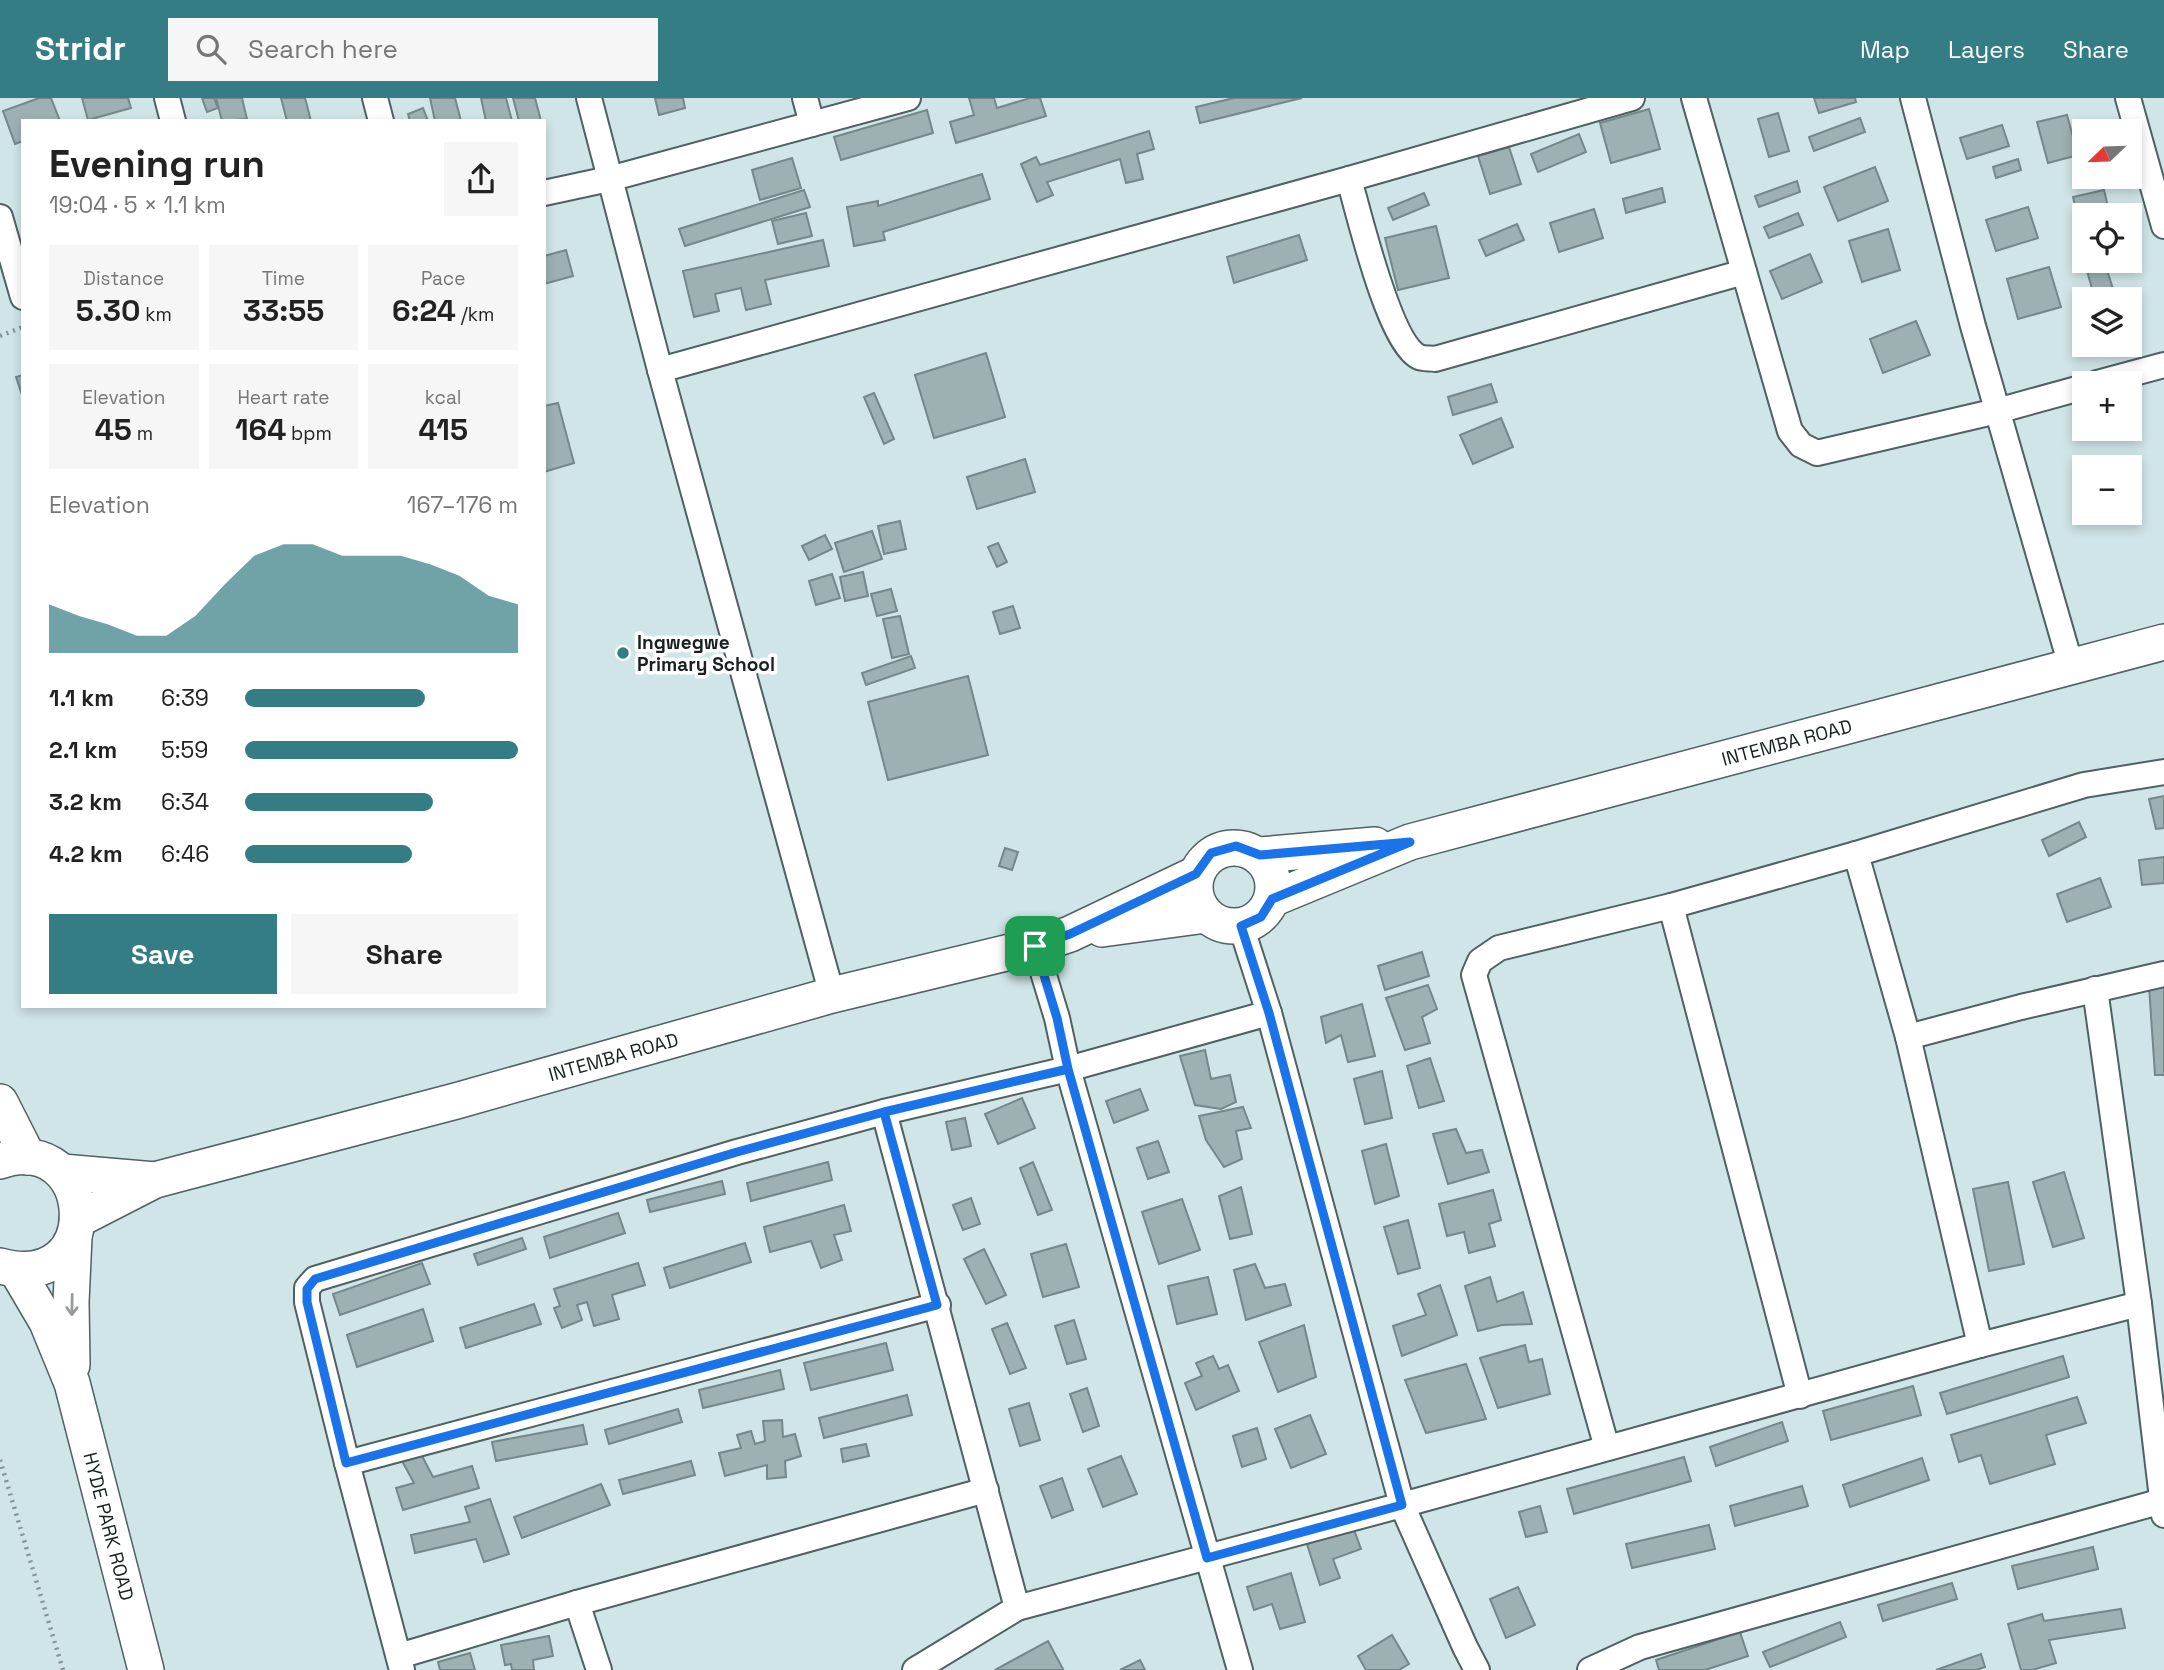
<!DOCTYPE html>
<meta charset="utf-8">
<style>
:root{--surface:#fff;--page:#f6f6f6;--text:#222;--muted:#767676;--accent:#357d84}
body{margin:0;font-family:"Space Grotesk",sans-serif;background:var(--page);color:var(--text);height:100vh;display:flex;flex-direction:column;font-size:26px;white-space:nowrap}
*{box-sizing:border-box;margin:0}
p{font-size:23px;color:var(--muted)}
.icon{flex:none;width:38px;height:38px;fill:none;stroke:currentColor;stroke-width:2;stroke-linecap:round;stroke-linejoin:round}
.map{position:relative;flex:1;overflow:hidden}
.drawer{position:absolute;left:21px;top:21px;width:525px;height:889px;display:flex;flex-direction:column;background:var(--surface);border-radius:0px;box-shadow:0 4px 10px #0003}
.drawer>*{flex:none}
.needle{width:46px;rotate:247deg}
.fabs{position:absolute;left:2072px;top:21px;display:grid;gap:14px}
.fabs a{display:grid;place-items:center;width:70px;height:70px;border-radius:0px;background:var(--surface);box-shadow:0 4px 10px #0003;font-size:35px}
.pin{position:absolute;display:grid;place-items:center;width:60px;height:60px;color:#fff;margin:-30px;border-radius:14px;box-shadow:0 4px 10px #0006}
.round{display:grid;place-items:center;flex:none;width:74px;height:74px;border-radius:0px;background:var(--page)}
.head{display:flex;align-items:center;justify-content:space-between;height:119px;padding:0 28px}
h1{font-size:38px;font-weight:700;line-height:52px}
.stats{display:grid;grid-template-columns:repeat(3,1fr);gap:10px;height:119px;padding:7px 28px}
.stats div{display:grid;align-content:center;border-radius:0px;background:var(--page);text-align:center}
.stats b{font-size:30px;font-weight:700}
.stats small{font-size:19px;font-weight:400}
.stats p{font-size:19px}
.chart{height:196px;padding:14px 28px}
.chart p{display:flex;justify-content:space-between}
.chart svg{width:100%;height:126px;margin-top:7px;fill:var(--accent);opacity:.7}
.primary-button{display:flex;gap:14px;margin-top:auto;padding:14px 28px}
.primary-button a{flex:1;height:80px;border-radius:0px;background:var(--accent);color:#fff;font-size:28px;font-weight:700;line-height:80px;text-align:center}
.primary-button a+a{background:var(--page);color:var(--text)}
ul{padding:0 28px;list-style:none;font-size:23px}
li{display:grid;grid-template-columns:112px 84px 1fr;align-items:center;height:52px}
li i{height:18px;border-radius:9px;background:var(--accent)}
header{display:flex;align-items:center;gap:42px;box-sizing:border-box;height:98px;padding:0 35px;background:var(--accent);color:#fff}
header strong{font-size:33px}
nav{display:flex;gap:38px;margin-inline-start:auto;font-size:24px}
.search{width:490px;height:63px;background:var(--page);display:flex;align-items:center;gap:18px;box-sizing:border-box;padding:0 24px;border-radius:0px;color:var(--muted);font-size:26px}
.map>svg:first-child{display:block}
.building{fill:#9db1b3;stroke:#748789;stroke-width:2}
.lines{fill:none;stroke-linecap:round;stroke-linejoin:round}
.street-casing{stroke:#4f6163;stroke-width:28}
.secondary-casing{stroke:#4f6163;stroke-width:38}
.path{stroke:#839294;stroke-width:4.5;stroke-dasharray:2 5;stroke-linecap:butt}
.street{stroke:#fff;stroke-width:24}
.secondary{stroke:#fff;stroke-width:35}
.oneway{stroke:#979b9b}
.route-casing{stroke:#fff;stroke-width:14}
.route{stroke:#1a73e8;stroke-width:9}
.poi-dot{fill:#357d84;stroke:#fff;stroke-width:2.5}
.labels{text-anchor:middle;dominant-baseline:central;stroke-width:7;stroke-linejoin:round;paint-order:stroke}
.poi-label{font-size:19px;font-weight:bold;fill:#182020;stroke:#fff;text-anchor:start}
.street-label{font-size:19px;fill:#182020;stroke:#fff}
</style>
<header>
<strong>Stridr</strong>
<div class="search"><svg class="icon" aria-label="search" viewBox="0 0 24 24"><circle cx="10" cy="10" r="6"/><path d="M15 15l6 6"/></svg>Search here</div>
<nav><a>Map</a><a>Layers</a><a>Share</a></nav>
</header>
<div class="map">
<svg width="2164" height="1572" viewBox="0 0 2164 1572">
<rect width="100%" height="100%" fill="#d0e5e7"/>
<g class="building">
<polygon points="39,0 51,0 60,23 23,23 23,43 15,46 3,13"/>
<polygon points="82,0 128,0 131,10 88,22"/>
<polygon points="202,0 214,0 218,10 207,14"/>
<polygon points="216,0 242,0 247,21 222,23"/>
<polygon points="281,0 305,0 311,23 287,23"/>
<polygon points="430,0 455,0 461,23 435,23"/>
<polygon points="481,0 506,0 512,23 486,23"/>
<polygon points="513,0 535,0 541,23 519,23"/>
<polygon points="655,0 683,0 685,10 659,17"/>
<polygon points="969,0 994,0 997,10 1030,0 1040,0 1046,18 956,45 950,24 974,17"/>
<polygon points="1234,0 1302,0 1200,25 1196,9"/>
<polygon points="1814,0 1855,0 1856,4 1819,15"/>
<polygon points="423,10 428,23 410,23 408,16"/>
<polygon points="1649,11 1660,51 1611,65 1600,25"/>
<polygon points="927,12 933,35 841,62 834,39"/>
<polygon points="1778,15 1789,53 1769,59 1758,21"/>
<polygon points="2067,17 2078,57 2048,65 2037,24"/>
<polygon points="1860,20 1865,34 1814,53 1809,39"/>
<polygon points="2002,27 2009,48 1967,61 1960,40"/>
<polygon points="1149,33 1154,51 1137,56 1143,81 1126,85 1120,61 1047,84 1053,97 1037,104 1021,66 1036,59 1040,67"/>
<polygon points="1579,36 1586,54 1538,74 1531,56"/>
<polygon points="1509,49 1521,86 1490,96 1478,58"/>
<polygon points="792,60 801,90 760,102 752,72"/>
<polygon points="2018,61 2021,72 1996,80 1993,69"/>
<polygon points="1875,69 1888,103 1838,123 1824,89"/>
<polygon points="982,76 990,101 883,134 885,142 854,148 847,109 878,103 878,108"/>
<polygon points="1797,83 1800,94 1759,109 1755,98"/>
<polygon points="1662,90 1665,104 1626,115 1623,101"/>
<polygon points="804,92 810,109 685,148 679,131"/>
<polygon points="2104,92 2110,117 2084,117 2084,128 2080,129 2073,99"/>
<polygon points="1424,95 1429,107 1393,122 1388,110"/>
<polygon points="2028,109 2038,140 1996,153 1986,122"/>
<polygon points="1594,111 1603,140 1559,154 1550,125"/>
<polygon points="806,115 812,138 778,146 772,123"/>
<polygon points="1798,115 1803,127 1769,140 1764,129"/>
<polygon points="1517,126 1524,142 1486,158 1479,142"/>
<polygon points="1436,128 1449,180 1398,192 1385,140"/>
<polygon points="1888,131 1900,172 1862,184 1849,143"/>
<polygon points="1299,137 1307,162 1234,185 1227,159"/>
<polygon points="823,142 829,168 765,182 771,206 746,212 741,190 715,196 719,213 694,219 683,173"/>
<polygon points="566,152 573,178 544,186 544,158"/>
<polygon points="1810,156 1822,184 1782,201 1770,173"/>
<polygon points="2096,163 2104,163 2116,200 2095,201 2085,166"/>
<polygon points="2049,169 2061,209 2018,221 2007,181"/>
<polygon points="1916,223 1930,257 1883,275 1870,241"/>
<polygon points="986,255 1005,319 934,340 915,277"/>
<polygon points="23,277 23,300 16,279"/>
<polygon points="1491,286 1497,304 1453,317 1448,299"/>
<polygon points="874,295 894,341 884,346 864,299"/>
<polygon points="558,305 574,365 544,374 544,308"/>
<polygon points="1501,320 1513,349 1473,366 1460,337"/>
<polygon points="1025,361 1035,394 977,411 967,379"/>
<polygon points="900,423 906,451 884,456 878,428"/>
<polygon points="872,433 882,461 844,474 835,445"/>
<polygon points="825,437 832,451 809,462 802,448"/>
<polygon points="998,445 1007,464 997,469 988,449"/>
<polygon points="863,474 868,498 845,503 840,479"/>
<polygon points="832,476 840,500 816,507 809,483"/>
<polygon points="891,491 897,513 877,518 871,496"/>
<polygon points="1013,508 1020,530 1000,536 993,514"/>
<polygon points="900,518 909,556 892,560 883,521"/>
<polygon points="911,558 915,570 866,587 862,575"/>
<polygon points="968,578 988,657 888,682 868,604"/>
<polygon points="2164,698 2164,730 2156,731 2149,701"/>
<polygon points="2079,724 2086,739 2049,758 2042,742"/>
<polygon points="1005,750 1018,754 1012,772 999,768"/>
<polygon points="2164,759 2164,785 2142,787 2139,762"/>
<polygon points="2100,780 2111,809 2067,824 2057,796"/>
<polygon points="1422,854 1429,878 1385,892 1378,868"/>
<polygon points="1428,887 1437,911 1422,919 1430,945 1405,952 1386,900"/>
<polygon points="2164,887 2164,977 2155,977 2149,888"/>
<polygon points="1362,906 1375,958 1348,964 1341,937 1326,945 1321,919"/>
<polygon points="1205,952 1211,981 1230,977 1236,1004 1221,1011 1195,1007 1180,958"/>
<polygon points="1430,960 1444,1003 1419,1010 1407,968"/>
<polygon points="1382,973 1392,1020 1365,1026 1354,981"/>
<polygon points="1140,991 1148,1012 1114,1025 1106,1003"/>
<polygon points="1022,1000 1035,1030 998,1046 985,1016"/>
<polygon points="1243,1009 1251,1030 1236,1033 1242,1061 1224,1069 1206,1042 1199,1018"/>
<polygon points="965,1020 971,1048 952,1052 946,1024"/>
<polygon points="1456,1031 1466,1055 1482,1052 1489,1074 1448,1086 1433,1036"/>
<polygon points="1158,1043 1169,1074 1148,1081 1137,1050"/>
<polygon points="1386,1046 1399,1098 1375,1106 1362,1053"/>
<polygon points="828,1064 832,1082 751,1103 747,1085"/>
<polygon points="1033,1064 1052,1112 1038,1117 1020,1070"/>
<polygon points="2064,1074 2084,1140 2053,1149 2033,1084"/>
<polygon points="722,1083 725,1096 650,1114 647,1102"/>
<polygon points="2008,1084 2024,1166 1989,1173 1973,1091"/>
<polygon points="1241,1089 1252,1136 1230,1141 1219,1098"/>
<polygon points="1493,1092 1501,1122 1489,1126 1495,1148 1469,1155 1464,1134 1447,1138 1439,1106"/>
<polygon points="971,1100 980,1126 963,1132 953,1107"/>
<polygon points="1182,1101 1200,1152 1159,1166 1142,1114"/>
<polygon points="844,1107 851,1133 834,1137 842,1162 821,1170 811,1143 770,1154 764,1129"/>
<polygon points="618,1115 625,1135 550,1160 544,1139"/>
<polygon points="1408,1122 1420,1170 1398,1176 1384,1129"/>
<polygon points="522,1140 526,1151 478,1167 474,1156"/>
<polygon points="745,1145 751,1164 670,1190 664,1170"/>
<polygon points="1066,1146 1079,1189 1043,1199 1031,1156"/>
<polygon points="984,1151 1006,1197 986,1206 964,1161"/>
<polygon points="422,1165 430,1186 340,1217 333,1196"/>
<polygon points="638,1165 645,1187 612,1197 619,1221 594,1228 587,1204 577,1207 582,1222 562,1230 554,1210 560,1208 554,1191"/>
<polygon points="1255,1166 1265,1190 1285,1186 1291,1207 1246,1222 1234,1172"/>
<polygon points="1208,1179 1217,1216 1177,1226 1168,1188"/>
<polygon points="1490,1179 1497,1204 1523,1194 1532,1226 1502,1227 1478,1233 1465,1188"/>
<polygon points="1440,1187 1457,1237 1402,1258 1393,1228 1426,1217 1418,1196"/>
<polygon points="534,1206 541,1226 466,1250 460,1230"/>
<polygon points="423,1211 433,1243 357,1269 347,1237"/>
<polygon points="1074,1222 1086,1261 1067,1266 1055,1228"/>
<polygon points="1007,1225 1026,1270 1010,1276 992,1231"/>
<polygon points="1304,1227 1316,1279 1278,1294 1259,1244"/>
<polygon points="886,1245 893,1272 811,1292 804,1265"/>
<polygon points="1525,1247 1529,1264 1542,1261 1550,1296 1498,1310 1480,1260"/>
<polygon points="1213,1258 1219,1271 1228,1267 1239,1293 1196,1312 1185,1285 1202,1278 1196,1265"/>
<polygon points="2063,1258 2069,1279 1947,1316 1940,1295"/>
<polygon points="1466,1266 1486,1321 1426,1335 1405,1282"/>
<polygon points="780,1272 784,1291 703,1310 699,1292"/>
<polygon points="1913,1288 1921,1317 1831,1342 1823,1313"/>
<polygon points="1087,1290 1099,1328 1083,1334 1070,1296"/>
<polygon points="907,1297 912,1317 824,1340 819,1320"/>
<polygon points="2077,1299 2086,1325 2046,1337 2055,1366 1990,1386 1981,1357 1959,1364 1951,1337"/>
<polygon points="1029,1305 1040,1342 1020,1348 1009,1311"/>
<polygon points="678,1311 682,1324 609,1346 605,1332"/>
<polygon points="1310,1317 1326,1356 1291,1370 1275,1331"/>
<polygon points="782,1322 783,1339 795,1336 801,1358 785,1363 786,1379 767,1381 767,1367 725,1378 719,1355 741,1350 737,1337 751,1333 755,1346 765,1343 763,1323"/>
<polygon points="1782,1324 1788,1343 1716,1368 1710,1349"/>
<polygon points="583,1327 587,1346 496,1363 492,1344"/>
<polygon points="1257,1330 1266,1361 1242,1369 1233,1338"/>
<polygon points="866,1346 869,1358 843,1364 841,1351"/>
<polygon points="420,1354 433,1379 472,1368 479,1390 403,1412 396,1390 414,1385 402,1363"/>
<polygon points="1121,1358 1137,1396 1103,1409 1088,1371"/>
<polygon points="1684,1359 1691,1383 1574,1416 1567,1391"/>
<polygon points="1922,1360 1929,1382 1850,1409 1843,1387"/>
<polygon points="691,1363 695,1377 623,1396 619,1382"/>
<polygon points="1062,1380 1073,1412 1052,1420 1040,1388"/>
<polygon points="601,1386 610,1407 522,1440 514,1419"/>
<polygon points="1802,1388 1808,1408 1735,1428 1730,1408"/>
<polygon points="490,1401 509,1456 484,1464 476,1441 415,1455 411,1437 470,1424 465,1409"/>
<polygon points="1540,1408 1547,1434 1526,1439 1519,1414"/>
<polygon points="1709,1427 1715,1451 1632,1470 1626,1446"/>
<polygon points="1353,1429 1361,1451 1333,1461 1340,1480 1320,1487 1307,1446"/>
<polygon points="2093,1449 2098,1471 2018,1491 2012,1468"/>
<polygon points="1291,1475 1305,1524 1280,1531 1272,1506 1254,1512 1247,1489"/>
<polygon points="1952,1485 1957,1501 1883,1523 1878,1507"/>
<polygon points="1518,1489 1535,1527 1506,1540 1490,1501"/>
<polygon points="2121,1511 2125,1530 2049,1542 2056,1565 2032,1572 2021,1572 2008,1526 2042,1516 2044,1523"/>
<polygon points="1840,1524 1846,1539 1770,1569 1763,1554"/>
<polygon points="1740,1534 1748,1558 1705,1572 1659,1572 1656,1562"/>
<polygon points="1392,1537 1409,1566 1399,1572 1366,1572 1358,1558"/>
<polygon points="549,1538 553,1558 533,1562 534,1572 512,1572 511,1566 505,1567 501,1547"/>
<polygon points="1048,1543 1063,1571 1062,1572 995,1572"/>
<polygon points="470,1555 475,1572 440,1572 438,1564"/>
<polygon points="1981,1556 1985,1569 1976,1572 1936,1572"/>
<polygon points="1140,1562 1145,1572 1120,1572"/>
</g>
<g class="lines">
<defs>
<g id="street">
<polyline points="167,0 173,23"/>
<polyline points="375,0 381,23"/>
<polyline points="589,0 660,272 832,897"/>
<polyline points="805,0 812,26"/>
<polyline points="1694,0 1790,333 1801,347 1817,355 1997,313 2084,289"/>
<polyline points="1913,0 1973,228 2071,568"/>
<polyline points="2128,0 2164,128"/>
<path d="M 1349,81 C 1359,116 1389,245 1419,259 C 1423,261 1431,260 1435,261 L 1744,174"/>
<polyline points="544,95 609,81 908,0"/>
<polyline points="0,119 23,199"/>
<polyline points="660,272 1349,81 1632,0"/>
<polyline points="2097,285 2164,267"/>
<polyline points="1856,756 1908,939 1980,1247"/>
<polyline points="1671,808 1800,1298"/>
<polyline points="1241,828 1269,915 1402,1407 1465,1549 1477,1572"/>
<polyline points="1035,848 1057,920 1068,971 1240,1572"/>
<polyline points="2095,891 2139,1206 2164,1417"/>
<polyline points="1908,939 2021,909 2164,876"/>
<polyline points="884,1014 1017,1510"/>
<polyline points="1607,1350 1474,877 1480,863 1499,850 1671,808 1856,756 2084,687 2164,674"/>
<polyline points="347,1365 938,1207"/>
<polyline points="577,1505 599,1572"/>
<polyline points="399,1558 577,1505 986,1392"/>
<polyline points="402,1572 347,1365 307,1204 307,1190 315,1181 737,1054 884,1014 1068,971 1269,915"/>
<polyline points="915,1572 1017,1510 1402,1407 1980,1247 2139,1206"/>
<polyline points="1590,1572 1640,1549 2162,1403"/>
</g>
<g id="secondary">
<circle cx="1234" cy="789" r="39"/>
<polyline points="1260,757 1375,747"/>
<path id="s1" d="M 1272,801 L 1410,744 L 2164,544"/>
<polyline points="1102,831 1206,817"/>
<polyline points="0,1004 28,1059"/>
<path d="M 0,1063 C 97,1030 109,1197 0,1168"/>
<polyline points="62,1074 155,1082"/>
<path id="s2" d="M 79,1121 L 155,1082 L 456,1003 L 832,897 L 1035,848 L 1070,836 L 1196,776"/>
<path id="s3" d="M 17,1173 L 47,1224 L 72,1285 L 146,1572"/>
<polyline points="72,1267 71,1204 74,1139"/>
</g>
</defs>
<use href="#street" class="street-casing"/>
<use href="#secondary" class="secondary-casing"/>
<g class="path">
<polyline points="0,238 23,229"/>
<polyline points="0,1362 63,1572"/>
</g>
<use href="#street" class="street"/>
<use href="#secondary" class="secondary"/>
</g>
<defs><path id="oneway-shaft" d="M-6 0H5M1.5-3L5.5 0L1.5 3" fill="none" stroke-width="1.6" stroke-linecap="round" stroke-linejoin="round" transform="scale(1.75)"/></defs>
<use class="oneway" href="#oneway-shaft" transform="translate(72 1207) rotate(91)"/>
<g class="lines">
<defs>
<polyline id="route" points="1035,848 1057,920 1068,971 884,1014 737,1054 315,1181 307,1191 307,1204 346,1365 937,1207 884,1014 1068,971 1207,1460 1402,1407 1269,915 1241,828 1261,819 1272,801 1410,744 1260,757 1236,748 1211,755 1196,776 1070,836 1035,848"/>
</defs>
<use href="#route" class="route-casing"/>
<use href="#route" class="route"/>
</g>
<circle class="poi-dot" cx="623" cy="555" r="7"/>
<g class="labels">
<g class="poi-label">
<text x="637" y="544">Ingwegwe<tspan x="637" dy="22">Primary School</tspan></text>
</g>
<g class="street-label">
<text stroke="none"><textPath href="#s1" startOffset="539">INTEMBA ROAD</textPath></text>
<text stroke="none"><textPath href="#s2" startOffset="560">INTEMBA ROAD</textPath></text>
<text stroke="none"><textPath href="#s3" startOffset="273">HYDE PARK ROAD</textPath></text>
</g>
</g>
</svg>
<div class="fabs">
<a><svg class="needle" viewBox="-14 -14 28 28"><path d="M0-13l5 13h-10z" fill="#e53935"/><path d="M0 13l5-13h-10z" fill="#767676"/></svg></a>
<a><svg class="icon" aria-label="locate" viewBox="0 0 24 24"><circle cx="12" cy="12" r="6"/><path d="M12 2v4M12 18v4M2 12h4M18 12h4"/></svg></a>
<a><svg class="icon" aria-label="layers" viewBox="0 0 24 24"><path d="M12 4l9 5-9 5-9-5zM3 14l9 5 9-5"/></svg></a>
<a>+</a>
<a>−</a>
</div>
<div class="pin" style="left:1035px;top:848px;background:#1e9e55"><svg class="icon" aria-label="arrive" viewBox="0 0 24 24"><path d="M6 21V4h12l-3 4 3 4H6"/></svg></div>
<section class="drawer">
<div class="head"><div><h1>Evening run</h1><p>19:04 · 5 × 1.1 km</p></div><a class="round"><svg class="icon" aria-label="share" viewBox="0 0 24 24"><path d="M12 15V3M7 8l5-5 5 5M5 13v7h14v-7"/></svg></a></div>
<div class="stats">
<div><p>Distance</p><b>5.30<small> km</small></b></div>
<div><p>Time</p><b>33:55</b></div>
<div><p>Pace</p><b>6:24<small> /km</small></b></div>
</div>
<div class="stats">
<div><p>Elevation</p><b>45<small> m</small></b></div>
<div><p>Heart rate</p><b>164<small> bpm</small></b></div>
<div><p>kcal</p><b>415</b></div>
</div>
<div class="chart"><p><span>Elevation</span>167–176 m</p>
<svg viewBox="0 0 160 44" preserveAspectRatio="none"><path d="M0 44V27L10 31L20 34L30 38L40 38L50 31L60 20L70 10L80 6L90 6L100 10L110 10L120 10L130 13L140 17L150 24L160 27V44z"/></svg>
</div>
<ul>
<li><b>1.1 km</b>6:39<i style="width:66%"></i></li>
<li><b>2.1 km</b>5:59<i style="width:100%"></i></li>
<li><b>3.2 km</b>6:34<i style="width:69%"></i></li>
<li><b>4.2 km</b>6:46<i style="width:61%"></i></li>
</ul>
<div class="primary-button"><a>Save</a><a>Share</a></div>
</section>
</div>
